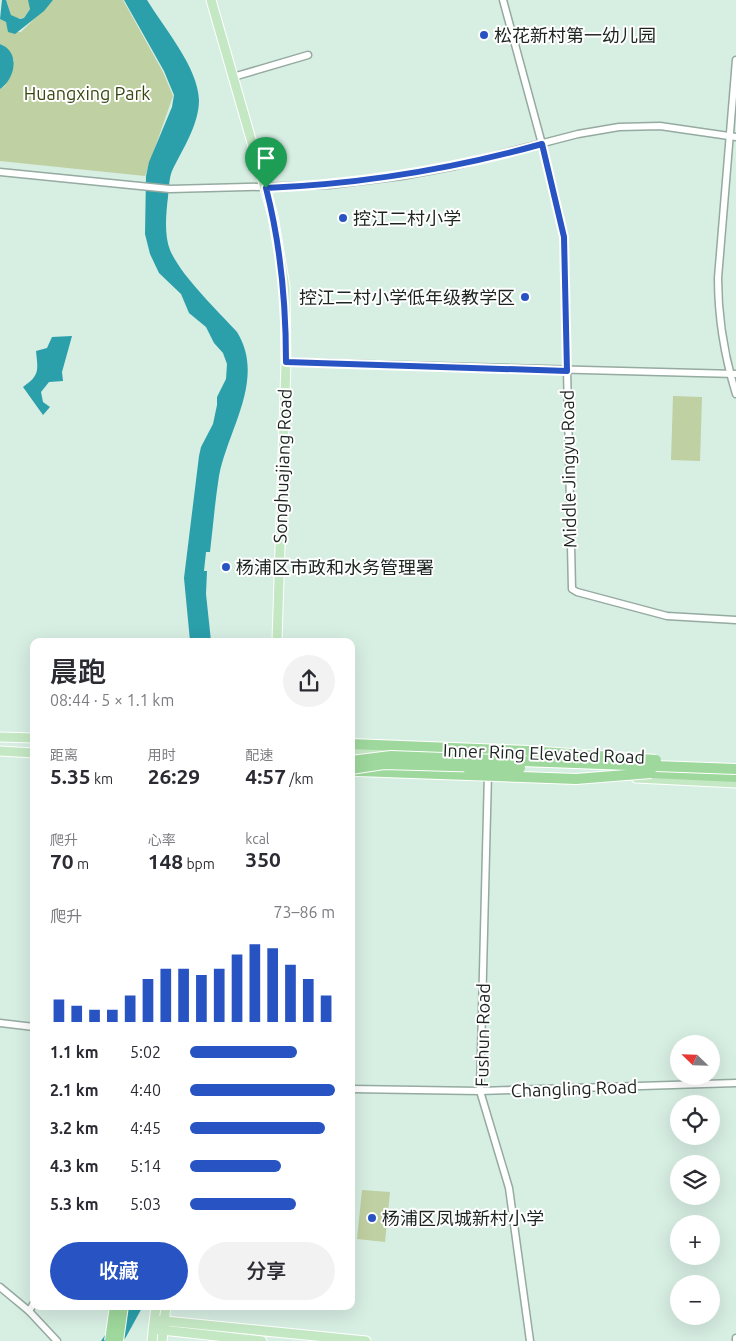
<!DOCTYPE html>
<html lang="zh">
<meta charset="utf-8">
<style>
:root{--surface:#fff;--page:#f2f2f3;--text:#2b2b33;--muted:#7c7c81;--accent:#2853c2}
body{margin:0;font-family:Ubuntu,"Noto Sans SC",sans-serif;background:var(--page);color:var(--text);height:100vh;display:flex;flex-direction:column;font-size:19px;white-space:nowrap}
*{box-sizing:border-box;margin:0}
p{font-size:16px;color:var(--muted)}
.icon{flex:none;width:28px;height:28px;fill:none;stroke:currentColor;stroke-width:2;stroke-linecap:round;stroke-linejoin:round}
.map{position:relative;flex:1;overflow:hidden}
.side{position:absolute;left:30px;top:638px;width:325px;height:672px;display:flex;flex-direction:column;background:var(--surface);border-radius:10px;box-shadow:0 5px 20px #0002}
.side>*{flex:none}
.needle{width:32px;rotate:293deg}
.controls{position:absolute;left:670px;top:1035px;display:grid;gap:10px}
.controls a{display:grid;place-items:center;width:50px;height:50px;border-radius:50%;background:var(--surface);box-shadow:0 5px 20px #0002;font-size:25px}
.pin{position:absolute;display:grid;place-items:center;width:42px;height:42px;color:#fff;margin:-51px -21px;border-radius:50% 50% 50% 0;rotate:-45deg;box-shadow:0 0 5px #0007}
.pin .icon{rotate:45deg}
.round{display:grid;place-items:center;flex:none;width:52px;height:52px;border-radius:26px;background:var(--page)}
.overview{display:flex;align-items:center;justify-content:space-between;height:85px;padding:0 20px}
h1{font-size:28px;font-weight:600;line-height:38px}
.figures{display:grid;grid-template-columns:repeat(3,1fr);gap:8px;height:85px;padding:5px 20px}
.figures div{display:grid;align-content:center}
.figures b{font-size:21px;font-weight:600}
.figures small{font-size:14px;font-weight:400}
.figures p{font-size:14px}
.chart{height:140px;padding:10px 20px}
.chart p{display:flex;justify-content:space-between}
.chart svg{width:100%;height:90px;margin-top:5px;stroke:var(--accent);stroke-width:6}
.primary-button{display:flex;gap:10px;margin-top:auto;padding:10px 20px}
.primary-button a{flex:1;height:58px;border-radius:30px;background:var(--accent);color:#fff;font-size:20px;font-weight:600;line-height:58px;text-align:center}
.primary-button a+a{background:var(--page);color:var(--text)}
ul{padding:0 20px;list-style:none;font-size:16px}
li{display:grid;grid-template-columns:80px 60px 1fr;align-items:center;height:38px}
li i{height:12px;border-radius:6px;background:var(--accent)}
.map>svg:first-child{display:block}
.green{fill:#bfd0a2}
.water{fill:#2b9faa}
.lines{fill:none;stroke-linecap:round;stroke-linejoin:round}
.minor-casing{stroke:#95aaa0;stroke-width:9}
.major-casing{stroke:#fff;stroke-width:11}
.highway-casing{stroke:#fff;stroke-width:12}
.minor{stroke:#fff;stroke-width:6}
.major{stroke:#c5e8c4;stroke-width:9}
.highway{stroke:#9ed89c;stroke-width:10}
.highway-bridge-casing{stroke:#fff;stroke-width:12;stroke-linecap:butt}
.highway-bridge{stroke:#9ed89c;stroke-width:10}
.route-casing{stroke:#fff;stroke-width:10}
.route{stroke:#2853c2;stroke-width:6}
.poi-dot{fill:#2853c2;stroke:#fff;stroke-width:2}
.labels{text-anchor:middle;dominant-baseline:central;stroke-width:4;stroke-linejoin:round;paint-order:stroke}
.poi-label{font-size:18px;fill:#1c2420;stroke:#fff;text-anchor:start}
.park-label{font-size:18px;fill:#384712;stroke:#fff}
.street-label{font-size:18px;fill:#1c2420;stroke:#fff}
</style>
<div class="map">
<svg width="736" height="1341" viewBox="0 0 736 1341">
<rect width="100%" height="100%" fill="#d7eee3"/>
<g class="green">
<polygon points="6,0 28,0 31,7 24,18 17,19 11,15"/>
<polygon points="53,0 123,0 163,72 173,96 145,176 0,161 0,89 5,86 14,60 3,45 0,44 0,19 6,22 9,32 21,32"/>
<polygon points="673,396 702,397 700,461 671,460"/>
<polygon points="362,1190 390,1192 385,1242 357,1239"/>
</g>
<g class="water">
<polygon points="2,0 6,0 11,15 20,19 24,18 30,9 28,0 53,0 44,11 15,34 8,32 6,22 0,19"/>
<path d="M 124,0 L 147,0 C 164,28 198,67 199,100 C 199,125 182,150 172,171 C 169,178 169,189 168,197 C 166,213 164,235 170,250 C 181,276 218,311 237,332 C 266,379 228,429 219,476 C 215,501 213,527 210,552 L 206,552 L 204,571 L 207,571 L 206,594 L 211,641 L 190,641 L 184,578 L 199,456 L 201,447 L 213,424 L 217,405 L 217,397 L 226,379 L 227,364 L 223,353 L 214,343 L 206,327 L 189,313 L 181,294 L 159,273 L 150,254 L 145,234 L 146,176 L 149,162 L 172,107 L 174,95 L 164,71 Z"/>
<path d="M 0,44 C 21,52 15,79 0,89 Z"/>
<path d="M 72,336 L 62,372 L 63,381 L 49,382 L 41,392 L 43,402 L 50,407 L 43,415 L 23,387 C 40,375 38,371 36,351 L 47,348 L 52,337 Z"/>
<polygon points="125,1306 143,1306 126,1337 123,1341 101,1341"/>
</g>
<g class="lines">
<defs>
<g id="minor">
<polyline points="503,0 542,144 564,237 572,589 577,592 667,616 736,620"/>
<path d="M 736,60 L 718,278 C 718,318 724,355 736,394"/>
<polyline points="233,77 308,55"/>
<polyline points="0,172 170,189 329,185 402,176 455,166 578,134 619,127 660,126 736,137"/>
<polyline points="286,362 736,374"/>
<polyline points="488,773 480,1091 509,1188 530,1341"/>
<polyline points="0,1023 34,1027"/>
<polyline points="351,1089 480,1091 736,1083"/>
<polyline points="0,1287 29,1311 57,1341"/>
<polyline points="29,1311 34,1303"/>
<polyline points="736,1341 736,1338"/>
</g>
<g id="major">
<polyline points="211,0 273,216 285,287 286,362 277,641"/>
<polyline points="0,737 34,738"/>
<polyline points="351,750 399,752"/>
<polyline points="0,751 34,753"/>
<polyline points="454,753 508,756"/>
<polyline points="636,778 736,783"/>
<polyline points="155,1320 366,1341"/>
<polyline points="153,1329 262,1341"/>
<polyline points="152,1341 156,1306"/>
<polyline points="162,1341 166,1306"/>
</g>
<g id="highway">
<polyline points="351,744 528,751"/>
<polyline points="357,771 468,775"/>
<polyline points="651,773 736,777"/>
</g>
</defs>
<use href="#minor" class="minor-casing"/>
<use href="#major" class="major-casing"/>
<use href="#highway" class="highway-casing"/>
<use href="#minor" class="minor"/>
<use href="#major" class="major"/>
<use href="#highway" class="highway"/>
<defs>
<g id="highway-bridge">
<polyline points="528,751 656,760"/>
<polyline points="351,761 391,756 736,769"/>
<polyline points="351,769 384,764 520,768"/>
<polyline points="468,775 576,779 651,773"/>
<polyline points="110,1341 115,1306"/>
<polyline points="118,1341 123,1306"/>
</g>
</defs>
<use href="#highway-bridge" class="highway-bridge-casing"/>
<use href="#highway-bridge" class="highway-bridge"/>
</g>
<g class="lines">
<defs>
<path id="route" d="M 542,144 L 564,237 L 567,371 L 286,362 C 286,302 281,246 266,188 C 362,184 449,170 542,144 Z"/>
</defs>
<use href="#route" class="route-casing"/>
<use href="#route" class="route"/>
</g>
<g class="poi-dot">
<circle cx="484" cy="35" r="5"/>
<circle cx="343" cy="218" r="5"/>
<circle cx="525" cy="297" r="5"/>
<circle cx="226" cy="567" r="5"/>
<circle cx="372" cy="1218" r="5"/>
</g>
<g class="labels">
<g class="poi-label">
<text x="494" y="35">松花新村第一幼儿园</text>
<text x="353" y="218">控江二村小学</text>
<text x="515" y="297" text-anchor="end">控江二村小学低年级教学区</text>
<text x="236" y="567">杨浦区市政和水务管理署</text>
<text x="382" y="1218">杨浦区凤城新村小学</text>
</g>
<g class="park-label">
<text x="87" y="93">Huangxing Park</text>
</g>
<g class="street-label">
<text transform="translate(282 466) rotate(-88)">Songhuajiang Road</text>
<text transform="translate(568 469) rotate(-91)">Middle Jingyu Road</text>
<text transform="translate(544 753) rotate(2)">Inner Ring Elevated Road</text>
<text transform="translate(482 1035) rotate(-89)">Fushun Road</text>
<text transform="translate(574 1088) rotate(-2)">Changling Road</text>
</g>
</g>
</svg>
<div class="controls">
<a><svg class="needle" viewBox="-14 -14 28 28"><path d="M0-13l5 13h-10z" fill="#e53935"/><path d="M0 13l5-13h-10z" fill="#7c7c81"/></svg></a>
<a><svg class="icon" aria-label="locate" viewBox="0 0 24 24"><circle cx="12" cy="12" r="6"/><path d="M12 2v4M12 18v4M2 12h4M18 12h4"/></svg></a>
<a><svg class="icon" aria-label="layers" viewBox="0 0 24 24"><path d="M12 4l9 5-9 5-9-5zM3 14l9 5 9-5"/></svg></a>
<a>+</a>
<a>−</a>
</div>
<div class="pin" style="left:266px;top:188px;background:#1e9e55"><svg class="icon" aria-label="arrive" viewBox="0 0 24 24"><path d="M6 21V4h12l-3 4 3 4H6"/></svg></div>
<section class="side">
<div class="overview"><div><h1>晨跑</h1><p>08:44 · 5 × 1.1 km</p></div><a class="round"><svg class="icon" aria-label="share" viewBox="0 0 24 24"><path d="M12 15V3M7 8l5-5 5 5M5 13v7h14v-7"/></svg></a></div>
<div class="figures">
<div><p>距离</p><b>5.35<small> km</small></b></div>
<div><p>用时</p><b>26:29</b></div>
<div><p>配速</p><b>4:57<small> /km</small></b></div>
</div>
<div class="figures">
<div><p>爬升</p><b>70<small> m</small></b></div>
<div><p>心率</p><b>148<small> bpm</small></b></div>
<div><p>kcal</p><b>350</b></div>
</div>
<div class="chart"><p><span>爬升</span>73–86 m</p>
<svg viewBox="0 0 160 44" preserveAspectRatio="none"><path d="M5 44V33M15 44V36M25 44V38M35 44V38M45 44V31M55 44V23M65 44V18M75 44V18M85 44V21M95 44V18M105 44V11M115 44V6M125 44V8M135 44V16M145 44V23M155 44V31"/></svg>
</div>
<ul>
<li><b>1.1 km</b>5:02<i style="width:74%"></i></li>
<li><b>2.1 km</b>4:40<i style="width:100%"></i></li>
<li><b>3.2 km</b>4:45<i style="width:93%"></i></li>
<li><b>4.3 km</b>5:14<i style="width:63%"></i></li>
<li><b>5.3 km</b>5:03<i style="width:73%"></i></li>
</ul>
<div class="primary-button"><a>收藏</a><a>分享</a></div>
</section>
</div>
